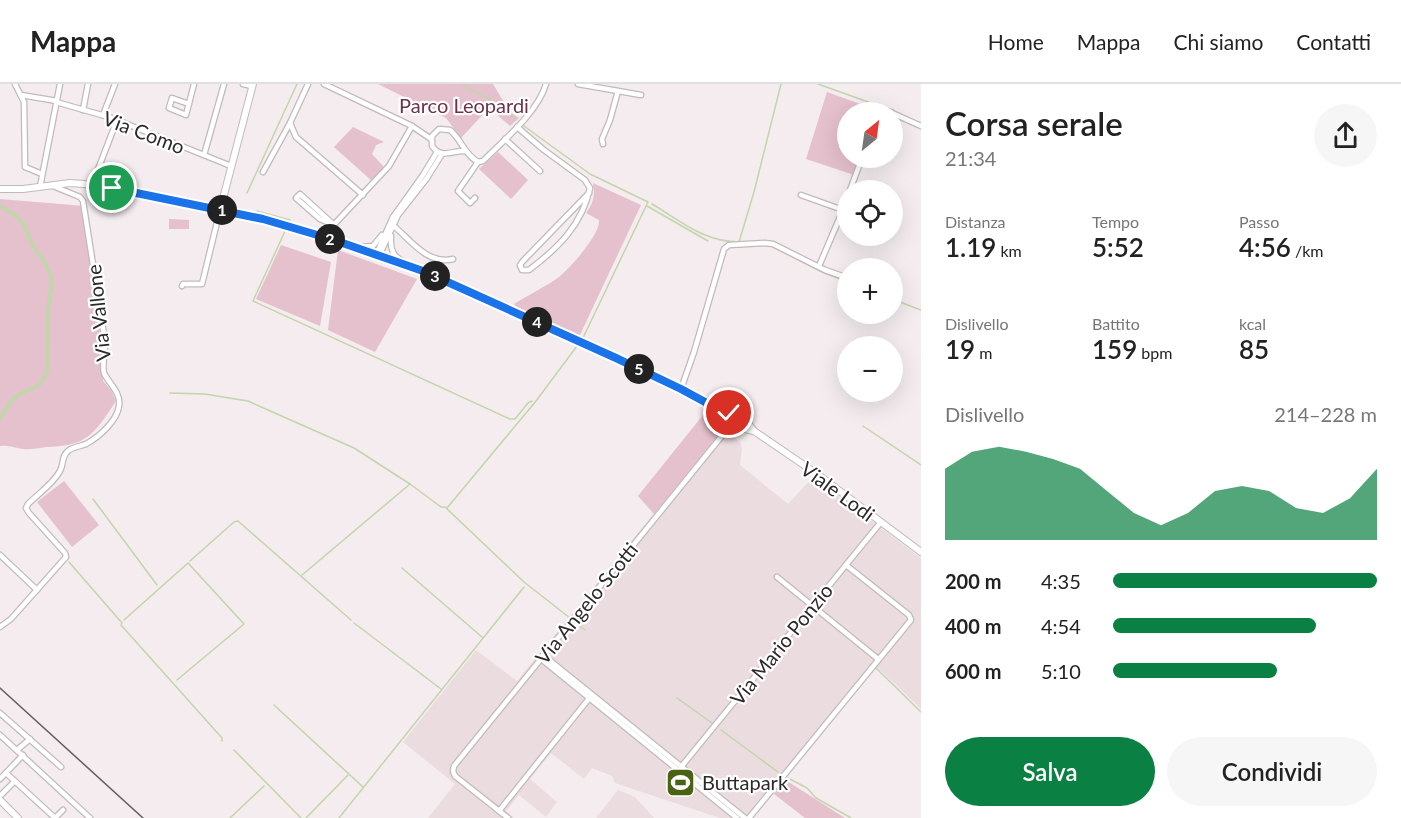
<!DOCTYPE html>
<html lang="it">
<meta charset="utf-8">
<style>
:root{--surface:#fff;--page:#f6f6f6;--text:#222;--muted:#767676;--line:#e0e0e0;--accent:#0b8043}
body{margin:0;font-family:Lato,sans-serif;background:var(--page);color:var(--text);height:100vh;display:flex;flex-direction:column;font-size:22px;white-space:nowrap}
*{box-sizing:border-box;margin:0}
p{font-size:20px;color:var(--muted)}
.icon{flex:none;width:33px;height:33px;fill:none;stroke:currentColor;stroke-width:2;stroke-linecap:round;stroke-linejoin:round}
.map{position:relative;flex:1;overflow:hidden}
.side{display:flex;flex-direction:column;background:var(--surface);width:480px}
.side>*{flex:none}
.needle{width:39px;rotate:29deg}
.tools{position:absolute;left:837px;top:18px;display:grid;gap:12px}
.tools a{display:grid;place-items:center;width:66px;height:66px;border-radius:50%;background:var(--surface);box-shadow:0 6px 24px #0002;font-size:30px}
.pin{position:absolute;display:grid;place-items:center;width:51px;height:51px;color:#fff;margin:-26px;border:3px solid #fff;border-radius:50%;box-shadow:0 2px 6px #0007}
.km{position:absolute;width:30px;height:30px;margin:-15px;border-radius:50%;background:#222;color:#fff;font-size:16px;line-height:30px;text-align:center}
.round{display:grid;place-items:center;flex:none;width:63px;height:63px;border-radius:32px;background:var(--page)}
.summary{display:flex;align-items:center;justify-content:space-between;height:102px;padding:0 24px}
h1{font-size:33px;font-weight:600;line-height:45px}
.stats{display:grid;grid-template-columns:repeat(3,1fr);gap:9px;height:102px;padding:6px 24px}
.stats div{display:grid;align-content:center}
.stats b{font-size:26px;font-weight:600}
.stats small{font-size:16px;font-weight:400}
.stats p{font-size:16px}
.chart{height:168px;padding:12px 24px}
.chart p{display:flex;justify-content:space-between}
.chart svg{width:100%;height:108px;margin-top:6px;fill:var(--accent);opacity:.7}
.button{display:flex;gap:12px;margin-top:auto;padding:12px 24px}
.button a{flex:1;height:69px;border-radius:36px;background:var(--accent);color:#fff;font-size:24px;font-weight:600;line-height:69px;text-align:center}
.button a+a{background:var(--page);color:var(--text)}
ul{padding:0 24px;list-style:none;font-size:20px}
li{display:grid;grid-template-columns:96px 72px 1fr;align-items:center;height:45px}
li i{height:15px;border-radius:8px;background:var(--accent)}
header{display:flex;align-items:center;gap:36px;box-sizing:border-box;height:84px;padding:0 30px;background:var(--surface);border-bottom:2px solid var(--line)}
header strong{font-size:28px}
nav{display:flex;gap:33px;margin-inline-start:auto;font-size:21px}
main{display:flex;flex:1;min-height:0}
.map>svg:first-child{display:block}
.built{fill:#ebdce0}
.green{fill:#e5c0cd}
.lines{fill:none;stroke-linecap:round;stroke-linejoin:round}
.stream{stroke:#c3d5aa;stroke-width:1.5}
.canal{stroke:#c3d5aa;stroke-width:4}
.street-casing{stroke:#c1babc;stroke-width:7}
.secondary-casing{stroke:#c1babc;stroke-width:8}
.street{stroke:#fff;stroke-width:4.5}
.secondary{stroke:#fff;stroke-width:6}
.rail{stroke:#615e5e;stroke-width:1.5}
.route-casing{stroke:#fff;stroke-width:12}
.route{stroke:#1a73e8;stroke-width:8}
.labels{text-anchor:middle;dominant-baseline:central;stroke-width:4.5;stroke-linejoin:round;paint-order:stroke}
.park-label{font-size:20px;fill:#6e324b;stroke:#fff}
.street-label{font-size:20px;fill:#2b2929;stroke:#fff}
.poi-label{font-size:20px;fill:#2b2929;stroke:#fff;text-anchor:start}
</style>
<header>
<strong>Mappa</strong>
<nav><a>Home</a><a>Mappa</a><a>Chi siamo</a><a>Contatti</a></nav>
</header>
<main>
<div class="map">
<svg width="921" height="734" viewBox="0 0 921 734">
<rect width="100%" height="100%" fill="#f4ecef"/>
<g class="built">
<polygon points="719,350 735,354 740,358 742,364 740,381 788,420 813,393 921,474 921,625 876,582 752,734 720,734 615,699 612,692 592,684 584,695 551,669 530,695 557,718 546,733 519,711 506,727 514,734 428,734 455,700 403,658 476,566 517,597"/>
<polygon points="618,706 635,713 654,734 596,734"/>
</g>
<g class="green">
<polygon points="378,0 493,0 510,28 519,34 510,42 489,24 461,54 446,34"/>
<polygon points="827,8 871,24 870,28 848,28 848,74 859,74 854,91 806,75"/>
<polygon points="353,43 384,58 376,61 372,70 384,83 372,97 334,63"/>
<polygon points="498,68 528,96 511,115 479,85"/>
<path d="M 593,99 L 641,121 L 579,253 L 521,228 L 514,220 C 528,211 545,203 559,193 C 570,184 601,150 599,136 L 586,129 C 594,118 595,112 593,99 Z"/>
<path d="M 0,115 L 84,122 L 101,257 L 103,297 L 111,306 L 116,317 C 94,350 88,362 46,363 C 39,364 30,366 23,365 C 14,364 9,361 0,362 Z"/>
<polygon points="169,135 189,136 189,145 169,145"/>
<polygon points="281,161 331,178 320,242 256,215"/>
<polygon points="338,166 417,195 375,268 328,246"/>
<path d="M 707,326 C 716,331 720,338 719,350 L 654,430 L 638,412 Z"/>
<polygon points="64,397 99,441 72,463 37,418"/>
<polygon points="787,697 845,734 805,734 774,710 784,698"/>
</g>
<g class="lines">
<g class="stream">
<polyline points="462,0 467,4 497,19 515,35"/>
<polyline points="818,0 885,24"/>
<polyline points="903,32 921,39"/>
<polyline points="524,42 590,90 648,118 582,256"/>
<polyline points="247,109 297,0"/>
<path d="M 652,120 C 681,137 704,158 739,158 L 754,108 L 781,0"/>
<polyline points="647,122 708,157"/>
<polyline points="257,127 290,136"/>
<polyline points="286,145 253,217 510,335 515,335 528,319 532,317"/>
<polyline points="762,161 771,162 824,189 848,198"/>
<polyline points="738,163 748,162"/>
<polyline points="892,215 921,226"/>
<polyline points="170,309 205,310 229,314 248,317 268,326 354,364 410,400 441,423 445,423 524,498 570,534"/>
<polyline points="863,342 921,381"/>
<polyline points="93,415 157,501"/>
<polyline points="447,424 536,317 577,262"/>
<polyline points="190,477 234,438 238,437 351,536"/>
<polyline points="69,478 122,539 121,541 222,654 222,657"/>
<polyline points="402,484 482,553"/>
<polyline points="302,491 410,400"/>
<polyline points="124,536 188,479 244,540 177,596"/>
<polyline points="575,538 585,546"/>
<polyline points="354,539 441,605"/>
<polyline points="876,584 921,628"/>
<polyline points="677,614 712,639"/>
<polyline points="274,621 363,703"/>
<polyline points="721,646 778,688"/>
<polyline points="234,666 301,734"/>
<polyline points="788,694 807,704 816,714 851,734"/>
<polyline points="230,734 264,702"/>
<polyline points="306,734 348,691"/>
<polyline points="339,734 524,503"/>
</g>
<path class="canal" d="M 0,122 L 15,131 L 23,139 L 34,164 L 43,175 L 50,190 L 52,198 L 48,227 L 47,286 C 39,310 29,301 14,314 C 8,319 4,328 0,335"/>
<defs>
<g id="street">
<polyline points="15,0 24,18 25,83 42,90"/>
<polyline points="243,0 252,2"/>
<polyline points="324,0 412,42 431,55"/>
<polyline points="578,0 641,11"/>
<polyline points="21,11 57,17"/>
<polyline points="56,18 112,34 231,82"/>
<polyline points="189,20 172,14 169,24 186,31 194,0"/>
<polyline points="83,26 88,0"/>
<polyline points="873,28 879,24 891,28"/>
<polyline points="892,29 921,42"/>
<polyline points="103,31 115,0"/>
<polyline points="290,39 296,53 363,111"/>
<path d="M 517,43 L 544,66 L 585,96 L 590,104 C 582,141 558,164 529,186 L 522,186 L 520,181 L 523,177 L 589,109"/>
<polyline points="505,55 540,87"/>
<polyline points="603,60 602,55 610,36 618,7"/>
<path d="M 464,67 C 451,67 441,75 432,62 L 432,52 L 439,45 L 450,46 C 462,56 463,69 478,78 L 483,77 C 504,56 538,28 546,0"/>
<polyline points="204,71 224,0"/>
<polyline points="263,88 290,39 308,0"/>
<polyline points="92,101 117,36"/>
<polyline points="40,103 60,0"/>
<polyline points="850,106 862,74"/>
<polygon points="300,110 334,141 320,135 296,114"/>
<polyline points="801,111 843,126 819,182"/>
<polyline points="475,114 470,119 458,107 478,78"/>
<polyline points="841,125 848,112"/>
<path d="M 394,142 C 411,157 428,181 453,175"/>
<polyline points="327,148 389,82 412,42"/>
<path d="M 391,152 C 390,164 392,173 405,178"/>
<polyline points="360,163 373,162 382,151"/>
<polyline points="376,171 393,133 423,91 437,68"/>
<polyline points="379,172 398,131 427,94 442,70"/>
<polyline points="182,202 183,200 202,200 220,126"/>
<polyline points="681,305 694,268 724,165 729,161 765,159 773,160 825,186 848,194"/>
<polyline points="0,471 37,506"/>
<polyline points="777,493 878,575"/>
<path d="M 0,543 L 11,535 L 66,473 L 65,469 L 29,429 L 26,424 L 28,420 C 38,410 53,400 60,387 C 64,380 61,372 69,366 C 74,363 81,362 86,360 C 99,353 117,337 119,322 C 121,308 109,300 104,289 C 102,284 105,265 105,257 L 83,117 L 80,113 L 53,102"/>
<polyline points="543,571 745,734"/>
<polyline points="540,574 737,734"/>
<polyline points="0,629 61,683"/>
<polyline points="0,651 90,734"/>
<polyline points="17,666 30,655"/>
<polyline points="681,683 881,438"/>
<polyline points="6,689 55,734 63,726"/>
<polyline points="0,695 23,671"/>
<polyline points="0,712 15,697"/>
<polyline points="499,727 591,612"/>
<polyline points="508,734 455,692 453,687 454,682 721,353 727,340"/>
<polyline points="749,734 911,536 909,531 846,481"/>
</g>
<g id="secondary">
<polyline points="0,105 23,105 70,99 97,101 263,135 331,155 423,187 681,305 716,324 726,334 727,340 731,344 740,344 754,347"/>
<polyline points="220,126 253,0"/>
<polyline points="717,324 740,329 754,347 817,390 921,468"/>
<polyline points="0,716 18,734"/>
</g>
</defs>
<use href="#street" class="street-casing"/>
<use href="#secondary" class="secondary-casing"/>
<use href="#street" class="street"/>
<use href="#secondary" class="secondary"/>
<polyline class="rail" points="0,604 143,734"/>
</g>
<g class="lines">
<defs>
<polyline id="route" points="112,104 263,135 331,155 423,187 616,274 681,305 716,324 732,328 729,329"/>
</defs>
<use href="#route" class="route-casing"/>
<use href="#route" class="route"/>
</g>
<defs>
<symbol id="stadium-square" viewBox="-11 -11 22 22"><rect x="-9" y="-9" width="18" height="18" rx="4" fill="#4a6313" stroke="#fff"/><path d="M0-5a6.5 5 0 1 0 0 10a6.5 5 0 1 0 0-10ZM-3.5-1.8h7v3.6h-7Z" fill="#fff"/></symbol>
</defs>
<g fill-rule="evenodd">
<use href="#stadium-square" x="664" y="682" width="33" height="33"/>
</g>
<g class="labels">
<g class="park-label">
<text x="464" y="21">Parco Leopardi</text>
</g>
<g class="street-label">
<text transform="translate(144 48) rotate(21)">Via Como</text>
<text transform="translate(98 229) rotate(-96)">Via Vallone</text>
<text transform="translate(838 407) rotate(36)">Viale Lodi</text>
<text transform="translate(586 519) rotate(-51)">Via Angelo Scotti</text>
<text transform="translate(781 560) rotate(-51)">Via Mario Ponzio</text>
</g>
<g class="poi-label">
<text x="702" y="698">Buttapark</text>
</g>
</g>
</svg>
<div class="tools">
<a><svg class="needle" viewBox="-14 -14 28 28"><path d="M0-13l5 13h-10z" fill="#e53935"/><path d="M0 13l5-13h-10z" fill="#767676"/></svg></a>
<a><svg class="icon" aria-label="locate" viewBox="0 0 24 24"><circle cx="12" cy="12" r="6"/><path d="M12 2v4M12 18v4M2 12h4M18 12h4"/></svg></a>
<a>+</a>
<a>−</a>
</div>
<div class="pin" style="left:112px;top:104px;background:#1e9e55"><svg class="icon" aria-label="arrive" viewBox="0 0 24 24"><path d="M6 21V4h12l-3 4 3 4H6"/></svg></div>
<div class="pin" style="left:729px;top:329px;background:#d93025"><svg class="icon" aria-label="check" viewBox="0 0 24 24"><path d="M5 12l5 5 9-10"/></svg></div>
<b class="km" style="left:222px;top:126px">1</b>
<b class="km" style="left:330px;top:155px">2</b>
<b class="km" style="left:435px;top:192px">3</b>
<b class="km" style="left:537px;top:238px">4</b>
<b class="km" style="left:639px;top:285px">5</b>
</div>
<section class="side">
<div class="summary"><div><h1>Corsa serale</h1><p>21:34</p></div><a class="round"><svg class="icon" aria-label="share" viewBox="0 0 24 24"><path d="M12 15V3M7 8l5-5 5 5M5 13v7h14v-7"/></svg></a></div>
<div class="stats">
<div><p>Distanza</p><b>1.19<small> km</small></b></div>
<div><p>Tempo</p><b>5:52</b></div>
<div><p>Passo</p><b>4:56<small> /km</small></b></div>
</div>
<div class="stats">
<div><p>Dislivello</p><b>19<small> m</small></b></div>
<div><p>Battito</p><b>159<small> bpm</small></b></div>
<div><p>kcal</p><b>85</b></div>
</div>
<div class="chart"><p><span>Dislivello</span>214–228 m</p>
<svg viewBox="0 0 160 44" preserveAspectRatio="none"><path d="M0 44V15L10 8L20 6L30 8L40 11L50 15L60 24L70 33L80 38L90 33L100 24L110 22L120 24L130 31L140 33L150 27L160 15V44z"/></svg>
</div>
<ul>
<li><b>200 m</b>4:35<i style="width:100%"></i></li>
<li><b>400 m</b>4:54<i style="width:77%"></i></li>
<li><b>600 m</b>5:10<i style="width:62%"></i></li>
</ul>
<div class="button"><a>Salva</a><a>Condividi</a></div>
</section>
</main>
